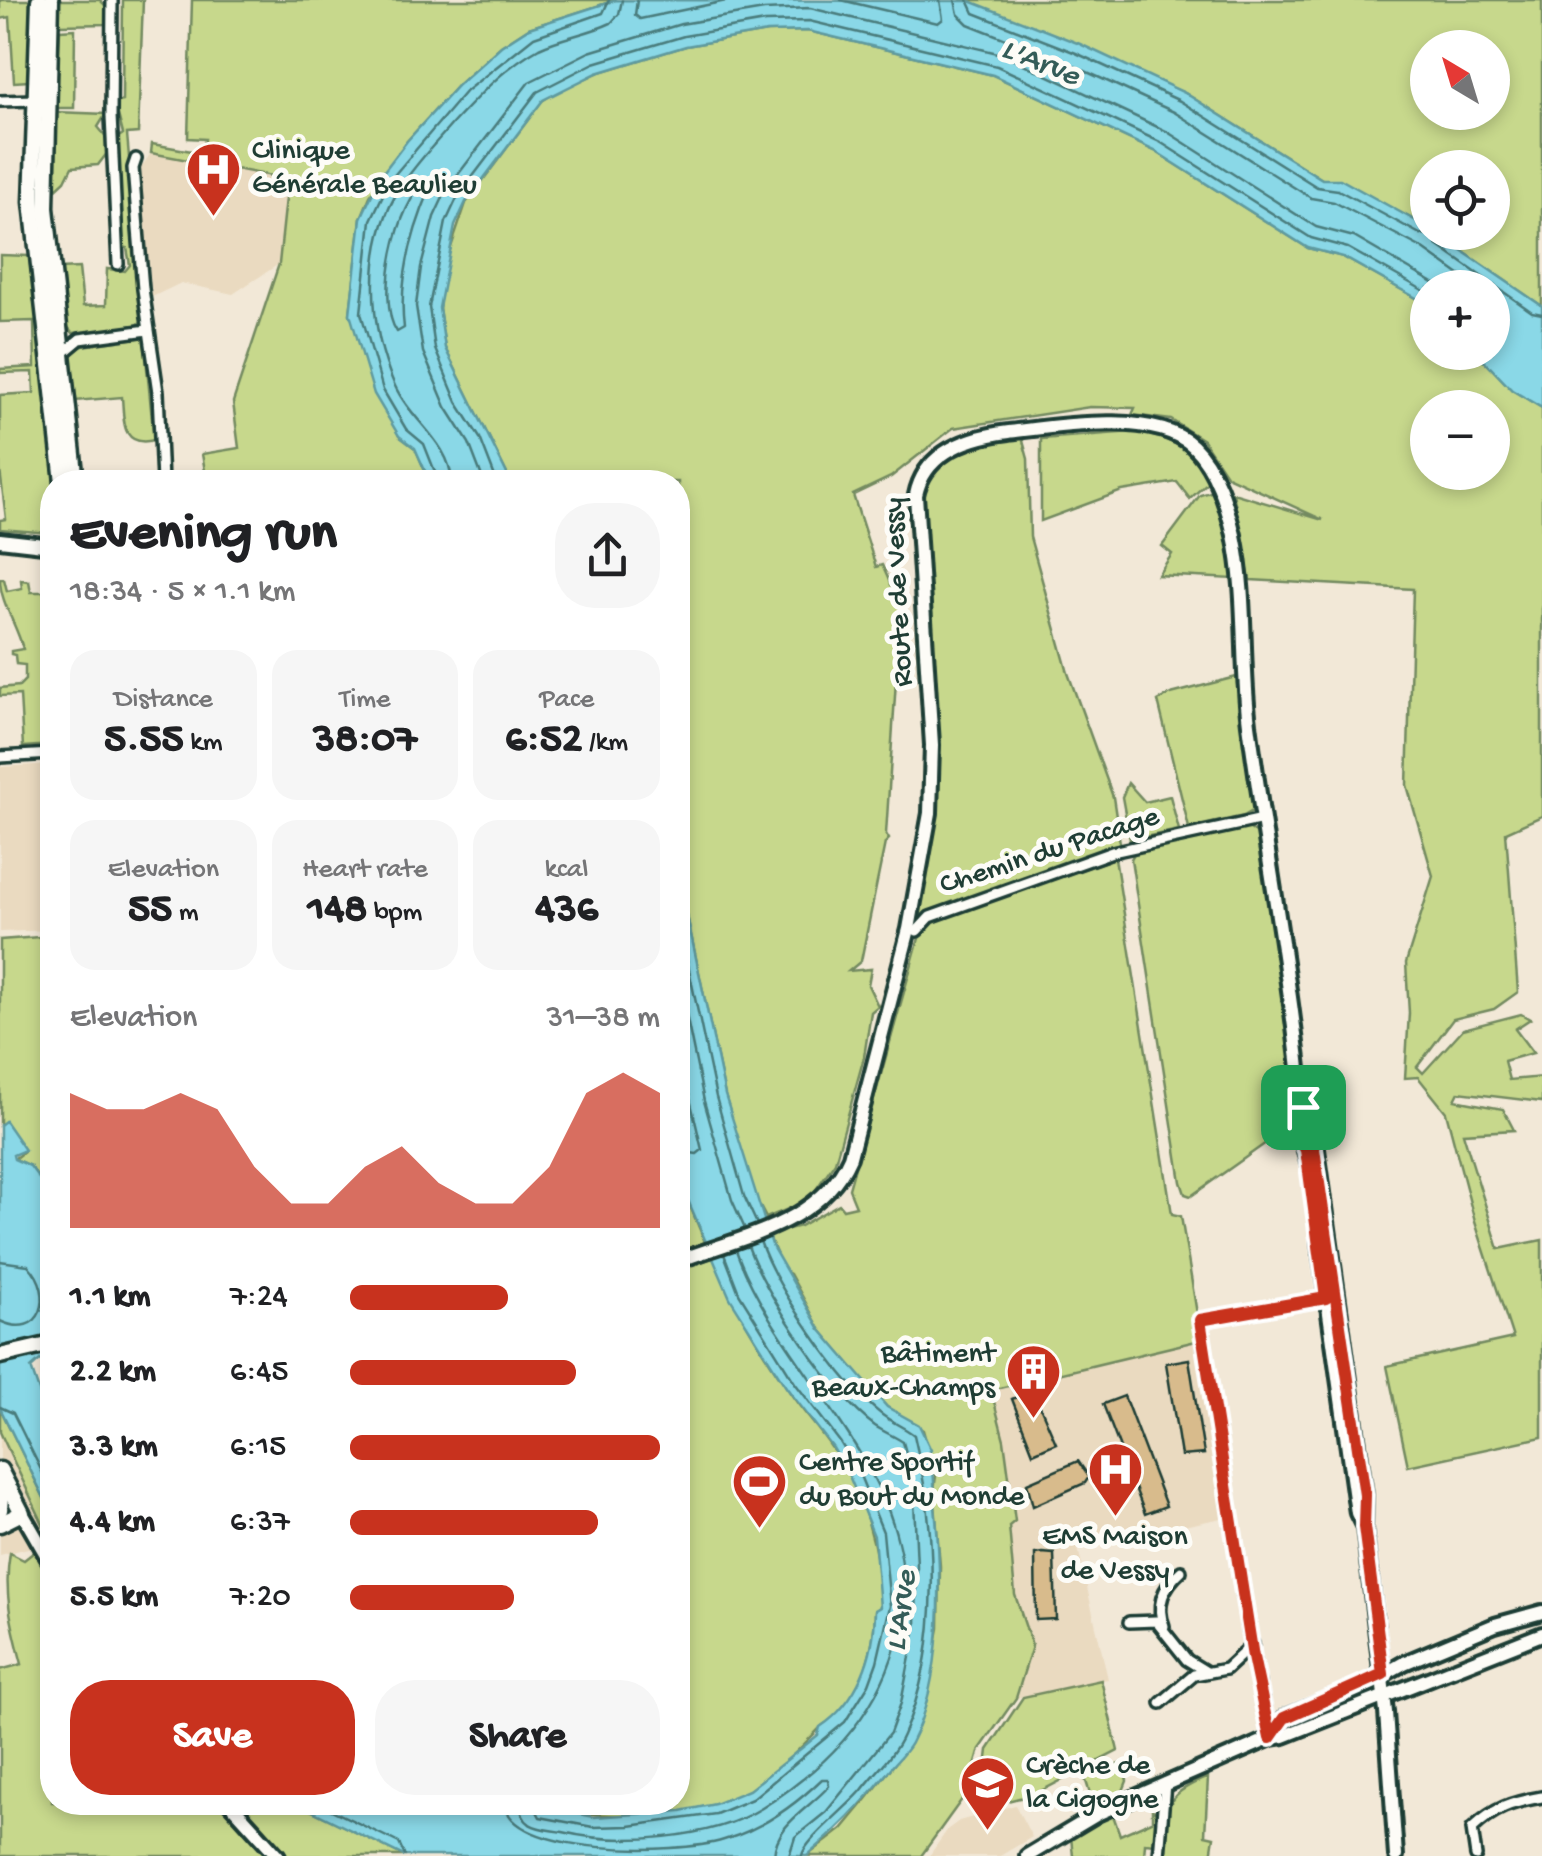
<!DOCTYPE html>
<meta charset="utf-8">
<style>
:root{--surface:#fff;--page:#f6f6f6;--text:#202124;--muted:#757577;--accent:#c8321e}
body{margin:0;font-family:"Gochi Hand",sans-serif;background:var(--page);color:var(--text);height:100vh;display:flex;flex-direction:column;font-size:38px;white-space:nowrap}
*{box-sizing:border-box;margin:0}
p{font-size:32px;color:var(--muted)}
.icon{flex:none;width:55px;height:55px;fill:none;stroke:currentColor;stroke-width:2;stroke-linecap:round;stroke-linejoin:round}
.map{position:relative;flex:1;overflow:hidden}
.panel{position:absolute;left:40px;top:470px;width:650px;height:1345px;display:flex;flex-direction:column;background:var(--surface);border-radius:40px;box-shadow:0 5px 15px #0003}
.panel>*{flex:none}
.needle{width:65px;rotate:322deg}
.controls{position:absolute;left:1410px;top:30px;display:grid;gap:20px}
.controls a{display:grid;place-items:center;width:100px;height:100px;border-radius:50%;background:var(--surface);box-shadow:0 5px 15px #0003;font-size:50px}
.pin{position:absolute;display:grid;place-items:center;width:85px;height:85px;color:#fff;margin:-42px;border-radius:20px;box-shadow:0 5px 15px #0006}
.round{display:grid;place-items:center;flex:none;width:105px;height:105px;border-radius:40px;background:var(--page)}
.overview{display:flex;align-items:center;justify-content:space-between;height:170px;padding:0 30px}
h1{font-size:55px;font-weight:700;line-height:75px}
.figures{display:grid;grid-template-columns:repeat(3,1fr);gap:15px;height:170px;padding:10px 30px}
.figures div{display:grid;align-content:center;border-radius:25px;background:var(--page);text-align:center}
.figures b{font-size:42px;font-weight:700}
.figures small{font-size:28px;font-weight:400}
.figures p{font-size:28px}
.chart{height:280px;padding:20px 30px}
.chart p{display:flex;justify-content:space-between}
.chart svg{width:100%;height:180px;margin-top:10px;fill:var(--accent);opacity:.7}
.cta{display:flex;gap:20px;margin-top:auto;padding:20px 30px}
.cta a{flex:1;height:115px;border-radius:40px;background:var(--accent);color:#fff;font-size:40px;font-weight:700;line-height:115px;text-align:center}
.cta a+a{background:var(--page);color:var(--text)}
ul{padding:0 30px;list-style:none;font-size:32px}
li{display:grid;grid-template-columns:160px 120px 1fr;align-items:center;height:75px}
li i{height:25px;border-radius:12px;background:var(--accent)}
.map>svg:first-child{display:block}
.built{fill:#eadac0}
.green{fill:#c7d88c;stroke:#738a60;stroke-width:2.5;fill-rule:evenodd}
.water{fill:#8ad8e7;stroke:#5f9a9f;stroke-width:2.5}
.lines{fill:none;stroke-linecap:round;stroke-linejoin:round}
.shore{stroke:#4a7b7c;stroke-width:2.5}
.building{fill:#d8bb8c;stroke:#1f3d34;stroke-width:2.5}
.street-casing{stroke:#1f3d34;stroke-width:16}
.secondary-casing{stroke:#1f3d34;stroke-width:20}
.primary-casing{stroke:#1f3d34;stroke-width:21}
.street{stroke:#fdfcf7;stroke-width:9}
.secondary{stroke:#fdfcf7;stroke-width:12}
.primary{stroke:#fdfcf7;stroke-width:14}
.route-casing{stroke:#fff;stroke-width:20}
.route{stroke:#c8321e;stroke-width:12}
.labels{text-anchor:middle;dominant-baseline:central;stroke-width:10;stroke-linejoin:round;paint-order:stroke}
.poi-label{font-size:30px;fill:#1f3d34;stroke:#fdfcf7;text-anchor:start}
.street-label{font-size:30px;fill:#1f3d34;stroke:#fdfcf7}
.water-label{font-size:32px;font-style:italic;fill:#345c58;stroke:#fdfcf7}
</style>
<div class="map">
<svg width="1542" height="1856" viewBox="0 0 1542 1856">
<rect width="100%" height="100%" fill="#f2e8d7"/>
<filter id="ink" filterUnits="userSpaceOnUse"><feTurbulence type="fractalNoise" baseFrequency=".01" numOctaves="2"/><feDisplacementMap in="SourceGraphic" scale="20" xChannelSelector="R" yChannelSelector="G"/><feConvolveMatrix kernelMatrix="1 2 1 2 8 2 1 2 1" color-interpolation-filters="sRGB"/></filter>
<g filter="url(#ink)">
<g class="built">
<polygon points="151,153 288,178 279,264 233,294 181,283 152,297 140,169"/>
<polygon points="52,764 52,930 0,932 0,767"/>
<polygon points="1196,1341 1222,1518 1078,1548 1108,1679 1016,1698 1032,1646 1015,1595 1009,1526 1015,1520 1004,1440 991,1390"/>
<polygon points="0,1432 52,1542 0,1555"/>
<polygon points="1015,1805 1032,1837 1000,1856 929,1856 948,1829 959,1821"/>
</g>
<g class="green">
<polygon points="0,0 32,0 29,81 14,82 10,17 0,19"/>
<polygon points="59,0 100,0 106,6 106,24 60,25"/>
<polygon points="123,0 143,0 138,133 127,134 143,320 135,327 73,333 65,324 59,269 79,268 83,306 106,305 107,269 125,271 130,265 127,248 121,246 116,139 123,134 115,103 122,101"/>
<polygon points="192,0 616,0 529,28 501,46 458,85 407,141 370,196 361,218 350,314 399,436 415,448 430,482 207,482 202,454 239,448 233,402 279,264 288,179 151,153 152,144 203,153 205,139 188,138"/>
<path d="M 960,0 L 1542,0 L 1542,306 L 1436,233 L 1492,232 L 1492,168 L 1428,168 L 1427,227 L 1340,180 L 1322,179 L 1185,93 ZM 1428,48 L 1492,48 L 1492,112 L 1428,112 Z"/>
<polygon points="75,29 74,108 56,108 60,30"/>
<path d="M 808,31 L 993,75 L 1155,151 L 1308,248 L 1343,257 L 1427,304 L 1428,352 L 1477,353 L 1512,390 L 1542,408 L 1542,816 L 1506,832 L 1518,992 L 1494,1009 L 1453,1019 L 1417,1067 L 1423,1073 L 1463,1029 L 1521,1014 L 1530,1019 L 1515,1029 L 1533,1053 L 1504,1061 L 1509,1080 L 1542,1077 L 1542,1102 L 1459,1092 L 1455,1100 L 1503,1109 L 1514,1130 L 1463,1133 L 1499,1249 L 1542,1240 L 1542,1437 L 1408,1466 L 1387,1366 L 1513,1338 L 1475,1222 L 1446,1112 L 1418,1077 L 1405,1078 L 1409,1013 L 1406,963 L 1433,876 L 1407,785 L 1413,589 L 1250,580 L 1233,493 L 1323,520 L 1227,476 L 1203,440 L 1171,420 L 1132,415 L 1135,408 L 1090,407 L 953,428 L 891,477 L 853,495 L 876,567 L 882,565 L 892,587 L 902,588 L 886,834 L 889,839 L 885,843 L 861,961 L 849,971 L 871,969 L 868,985 L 878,1006 L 871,1012 L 864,1057 L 835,1162 L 808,1201 L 766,1218 L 753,1193 L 725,1095 L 678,873 L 678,482 L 511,482 L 445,348 L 439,308 L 443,271 L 466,203 L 542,101 L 556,92 L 597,73 L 686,46 L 767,32 ZM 1428,408 L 1492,408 L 1492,472 L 1428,472 Z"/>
<polygon points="55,112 106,114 98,127 108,139 108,152 98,165 72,167 65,181 52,193"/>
<polygon points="0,255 29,256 52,451 54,482 50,533 0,529 0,520 6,519 0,470 0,395 34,393 33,372 0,373 0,369 35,367 34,321 0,322"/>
<path d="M 144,337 L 154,440 C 121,448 124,421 122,397 L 75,401 L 69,360 L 76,347 Z"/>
<path d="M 1132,432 C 1161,436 1204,448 1208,482 L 1190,499 L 1177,482 L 1122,491 L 1041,521 L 1041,439 Z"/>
<path d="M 1022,437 L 1028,459 L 1030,537 L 1068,673 L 1113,797 L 1120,843 L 928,914 L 915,928 L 934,826 L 937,784 L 930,650 L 934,649 L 931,614 L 927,614 C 921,507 891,457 1022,437 Z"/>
<polygon points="1214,491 1225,520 1234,579 1158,575 1172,554 1162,546 1200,495"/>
<path d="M 0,579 L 4,579 L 7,591 L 22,588 L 21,580 L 29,581 L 31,592 L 43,592 L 52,584 L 52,745 L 23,747 L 20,695 L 0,696 L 0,688 L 19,686 L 25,680 L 25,665 L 16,664 L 15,655 L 11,654 L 11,651 L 23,649 C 17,625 0,602 0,579 Z"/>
<polygon points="1236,677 1254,810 1244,816 1189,828 1158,701 1171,694"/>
<polygon points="1128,783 1145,802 1170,796 1179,830 1130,840 1122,797"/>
<polygon points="1246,826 1260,836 1296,1102 1283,1131 1191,1196 1185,1194 1181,1182 1131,859 1135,852 1146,848"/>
<polygon points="1115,858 1172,1214 1181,1216 1198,1320 1194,1326 1196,1341 991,1390 1004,1440 1015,1521 1009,1526 1015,1595 1032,1646 1016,1698 980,1749 968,1791 921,1856 807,1856 842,1829 867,1799 910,1744 923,1710 939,1628 940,1566 934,1490 936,1476 923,1430 887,1407 872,1391 820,1329 790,1274 783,1270 768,1234 800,1226 839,1204 843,1209 856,1206 849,1189 921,931 930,922"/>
<polygon points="52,936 52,1196 30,1166 14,1159 24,1151 5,1122 0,1125 0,940"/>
<polygon points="678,1177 705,1242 678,1254"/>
<path d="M 714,1257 C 732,1303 760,1349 789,1391 C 802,1411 818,1428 831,1447 C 863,1489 882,1555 880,1607 L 875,1611 C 875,1645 863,1693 836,1717 C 832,1720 827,1722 823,1725 C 802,1746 777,1774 749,1790 C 683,1826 600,1818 530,1805 L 525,1803 L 678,1802 L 678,1270 Z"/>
<polygon points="0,1408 52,1514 52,1543 0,1432"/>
<path d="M 34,1552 L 52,1581 L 52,1802 L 296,1803 L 404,1856 L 0,1856 L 0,1670 L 22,1664 C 12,1626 3,1593 10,1553 L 24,1560 Z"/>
<polygon points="1101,1680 1118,1751 1035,1794 972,1810 969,1806 985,1775 988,1750 1023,1697"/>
<polygon points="1123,1763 1127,1781 1123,1791 1093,1803 1084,1775"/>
<path d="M 1208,1777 L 1205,1835 L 1214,1837 L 1211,1856 L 1164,1856 C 1170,1806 1158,1797 1208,1777 Z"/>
<polygon points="1152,1810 1160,1813 1156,1844 1145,1843 1144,1856 1073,1856 1071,1837 1113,1815 1120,1835 1152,1821"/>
</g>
<g class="water">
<polygon points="616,0 970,1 1080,44 1185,93 1322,179 1340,179 1427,227 1428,232 1436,233 1542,306 1542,408 1512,390 1477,353 1492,352 1492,288 1428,288 1427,304 1343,257 1308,248 1155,151 993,75 808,31 767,32 686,46 597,73 543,100 466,202 455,226 439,308 445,348 511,482 430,482 415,448 399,436 374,394 350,314 361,218 381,175 407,141 458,85 501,46 529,28"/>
<path d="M 678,873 L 725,1095 L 773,1248 L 820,1329 L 887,1407 L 919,1425 L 931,1450 L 927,1455 C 937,1476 933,1485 935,1507 C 942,1576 944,1680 911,1743 C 905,1754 894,1763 887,1773 C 862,1805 838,1830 807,1856 L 404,1856 L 296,1803 L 525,1803 L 594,1817 L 681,1811 L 715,1804 L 749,1790 L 818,1735 L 820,1727 C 858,1702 875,1655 875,1610 L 880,1607 L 874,1536 L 850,1478 L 833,1448 L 786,1387 L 730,1298 L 678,1177 Z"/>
<polygon points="5,1121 25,1150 13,1155 14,1159 30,1166 52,1196 52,1371 47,1373 45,1363 40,1360 31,1368 52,1429 52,1514 0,1408 0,1125"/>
</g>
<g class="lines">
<g class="shore">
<polyline points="637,0 635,15 640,19 731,0"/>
<polyline points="841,0 938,23 943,19 940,0"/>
<polyline points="955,0 958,14 968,24 1072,65 1174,112 1311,198 1334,202 1422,248 1478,288"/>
<polyline points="968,0 974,13 1076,53 1180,101 1317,187 1338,190 1420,234 1430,235 1437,245 1532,312 1542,314"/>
<path d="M 427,181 L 431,187 C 412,231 398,280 404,328 L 397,332 C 376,302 396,202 427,181 Z"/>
<polyline points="439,482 424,444 406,429 383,390 361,313 371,220 390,180 466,91 534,37 603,13 609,0"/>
<path d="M 452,482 C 450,442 411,421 395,386 C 368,327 364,244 400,188 C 415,164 435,144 453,123 C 478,96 506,66 539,48 C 562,37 588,34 611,23 L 619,14 L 622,0"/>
<polyline points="484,482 469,443 446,407 423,352 416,306 421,267 434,217 447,189 529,82 589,52 681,24 764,10 810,8 1002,54 1166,131 1316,227 1354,237 1442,288"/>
<polyline points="497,482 480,438 457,402 435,349 429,307 446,222 458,196 537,92 594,63 684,36 765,22 809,21 997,66 1160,142 1311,238 1348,248 1428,293"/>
<polyline points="678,918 716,1097 744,1196 757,1224"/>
<polyline points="678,976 704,1101 732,1200 745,1229"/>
<polyline points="678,1048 702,1150 697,1154 678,1151"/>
<path d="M 760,1241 C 776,1288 841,1383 881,1414 C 891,1422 904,1427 914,1435 C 936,1525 943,1646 903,1735 C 895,1754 875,1773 862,1790 C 850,1805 803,1842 802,1856"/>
<path d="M 748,1246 C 766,1295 832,1395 875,1426 C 884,1432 894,1436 903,1442 L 913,1478 L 917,1566 L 916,1626 L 901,1703 L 890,1733 L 826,1812 L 795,1837 L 789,1856"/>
<path d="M 0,1261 L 28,1265 C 56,1294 42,1341 0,1321"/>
<polyline points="0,1407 13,1413 52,1492"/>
<polyline points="315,1802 399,1843 405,1856"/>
<path d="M 505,1802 C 507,1856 677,1855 724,1840 C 762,1829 794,1806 822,1779 L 828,1779 L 829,1786 C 809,1809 776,1823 774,1856"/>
<path d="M 520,1802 C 521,1831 542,1828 563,1832 C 619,1846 712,1839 762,1808 C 837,1761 894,1696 903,1606 C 916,1471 778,1369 736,1250"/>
<polyline points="532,1802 540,1817 593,1827 629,1826 716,1814 752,1799 845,1722 869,1684 877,1662 890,1606 883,1532 859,1473 840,1442 795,1383 739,1293 724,1254"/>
</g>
</g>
<g class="building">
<polygon points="1189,1359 1204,1454 1181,1456 1166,1363"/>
<polygon points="1033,1390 1056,1443 1033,1453 1012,1399"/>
<polygon points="1124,1396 1166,1506 1145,1514 1103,1404"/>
<polygon points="1078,1461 1089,1477 1085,1483 1033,1506 1027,1483"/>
<polygon points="1042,1553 1054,1554 1056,1619 1036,1620 1035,1554"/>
</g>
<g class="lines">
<defs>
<g id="street">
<polyline points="112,0 111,116 118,264"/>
<polyline points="0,101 35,100"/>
<polyline points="136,159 133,168 143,289 158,392 162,482"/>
<polyline points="62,354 80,339 148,330"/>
<polyline points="0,757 52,754"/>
<polyline points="917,931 930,917 1112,852 1263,819"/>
<polyline points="1129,1622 1156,1621 1187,1660 1205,1671"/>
<path d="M 1164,1626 C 1155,1604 1164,1586 1181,1571"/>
<polyline points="1161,1703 1194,1675 1226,1669 1253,1644"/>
<polyline points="1271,1738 1253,1657 1200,1320 1326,1298"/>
<polyline points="1159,1856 1165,1783"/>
<path d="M 1476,1856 L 1472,1829 C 1494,1808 1512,1802 1542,1797"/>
</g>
<g id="secondary">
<polyline points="0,540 52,546"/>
<circle cx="1307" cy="1122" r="15"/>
<polyline points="1315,1135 1365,1495 1364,1527 1386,1712 1396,1856"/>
<polyline points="1301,1136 1308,1162"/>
<polyline points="1319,1242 1357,1513 1364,1527"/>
<path d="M 678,1261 C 740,1237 821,1224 850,1157 L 909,929 L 930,813 L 932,745 L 916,495 C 925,451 969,437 1009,432 C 1058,426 1155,410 1193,446 C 1216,468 1227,505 1234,535 C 1247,596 1241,661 1249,724 C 1266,851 1291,979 1303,1107"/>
<polyline points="22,1513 52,1565"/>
<polyline points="1271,1738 1284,1718 1365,1685 1404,1663 1495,1625 1542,1612"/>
<polyline points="229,1802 278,1856"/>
<polyline points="1027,1856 1099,1813 1271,1738 1284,1736 1542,1634"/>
</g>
<g id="primary">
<polyline points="39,0 32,202 63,482"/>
<polyline points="51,0 46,208 76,482"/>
<polyline points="0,1356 52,1344"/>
<polyline points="0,1470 22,1513 0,1524"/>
<polyline points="0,1510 2,1481"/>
</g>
</defs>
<use href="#street" class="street-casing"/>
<use href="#secondary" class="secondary-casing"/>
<use href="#primary" class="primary-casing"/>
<use href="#street" class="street"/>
<use href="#secondary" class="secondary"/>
<use href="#primary" class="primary"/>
</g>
</g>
<g class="lines" filter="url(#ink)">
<defs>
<polygon id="route" points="1303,1107 1314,1108 1322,1122 1315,1135 1314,1149 1365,1495 1364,1527 1383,1674 1284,1718 1270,1738 1253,1657 1200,1320 1326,1298 1306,1150 1292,1125 1294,1114"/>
</defs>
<use href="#route" class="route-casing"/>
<use href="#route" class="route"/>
</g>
<defs>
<symbol id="hospital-pin" viewBox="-11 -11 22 30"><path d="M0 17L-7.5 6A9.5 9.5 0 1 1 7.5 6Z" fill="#c8321e" stroke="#fdfcf7"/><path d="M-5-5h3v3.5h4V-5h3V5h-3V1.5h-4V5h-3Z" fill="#fff"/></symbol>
<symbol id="building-pin" viewBox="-11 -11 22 30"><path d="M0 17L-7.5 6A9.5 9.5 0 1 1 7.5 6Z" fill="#c8321e" stroke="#fdfcf7"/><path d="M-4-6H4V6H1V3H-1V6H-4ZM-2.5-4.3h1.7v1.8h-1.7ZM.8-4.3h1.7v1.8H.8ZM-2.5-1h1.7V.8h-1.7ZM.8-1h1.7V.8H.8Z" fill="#fff"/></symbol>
<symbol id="stadium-pin" viewBox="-11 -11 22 30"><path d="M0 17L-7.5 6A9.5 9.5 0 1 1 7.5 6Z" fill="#c8321e" stroke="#fdfcf7"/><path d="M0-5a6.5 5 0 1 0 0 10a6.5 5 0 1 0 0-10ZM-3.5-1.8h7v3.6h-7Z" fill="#fff"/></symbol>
<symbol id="school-pin" viewBox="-11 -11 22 30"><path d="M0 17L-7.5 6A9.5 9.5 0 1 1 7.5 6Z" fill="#c8321e" stroke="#fdfcf7"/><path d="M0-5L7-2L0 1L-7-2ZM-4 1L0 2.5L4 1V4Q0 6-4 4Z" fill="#fff"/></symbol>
</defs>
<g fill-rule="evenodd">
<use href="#hospital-pin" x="182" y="138" width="63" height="86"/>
<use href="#building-pin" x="1002" y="1340" width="63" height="86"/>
<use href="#hospital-pin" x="1084" y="1438" width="63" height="86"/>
<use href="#stadium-pin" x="728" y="1450" width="63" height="86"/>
<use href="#school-pin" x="956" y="1752" width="63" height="86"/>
</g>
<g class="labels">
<g class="poi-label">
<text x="252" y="152">Clinique<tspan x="252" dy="34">Générale Beaulieu</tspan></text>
<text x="995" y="1355" text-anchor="end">Bâtiment<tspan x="995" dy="34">Beaux-Champs</tspan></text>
<text x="799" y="1464">Centre Sportif<tspan x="799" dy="34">du Bout du Monde</tspan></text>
<text x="1115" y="1538" text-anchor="middle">EMS Maison<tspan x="1115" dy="34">de Vessy</tspan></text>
<text x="1026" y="1767">Crèche de<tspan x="1026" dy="34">la Cigogne</tspan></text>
</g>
<g class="street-label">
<text transform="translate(900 592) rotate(-93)">Route de Vessy</text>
<text transform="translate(1050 852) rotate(-18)">Chemin du Pacage</text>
</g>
<g class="water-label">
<text transform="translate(1040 64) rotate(22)">L'Arve</text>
<text transform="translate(903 1611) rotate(-82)">L'Arve</text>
</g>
</g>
</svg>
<div class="controls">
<a><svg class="needle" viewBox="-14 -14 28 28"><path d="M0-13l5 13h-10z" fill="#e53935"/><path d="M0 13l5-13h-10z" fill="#757577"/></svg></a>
<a><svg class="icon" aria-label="locate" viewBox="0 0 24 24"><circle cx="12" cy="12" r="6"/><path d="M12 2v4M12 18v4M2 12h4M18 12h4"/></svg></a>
<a>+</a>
<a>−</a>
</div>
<div class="pin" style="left:1303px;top:1107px;background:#1e9e55"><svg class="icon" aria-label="arrive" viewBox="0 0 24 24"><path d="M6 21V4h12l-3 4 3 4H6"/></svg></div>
<section class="panel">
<div class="overview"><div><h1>Evening run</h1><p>18:34 · 5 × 1.1 km</p></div><a class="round"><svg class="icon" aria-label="share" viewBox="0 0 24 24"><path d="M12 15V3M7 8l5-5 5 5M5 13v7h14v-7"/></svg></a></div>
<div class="figures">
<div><p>Distance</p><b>5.55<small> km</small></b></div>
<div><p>Time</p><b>38:07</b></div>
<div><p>Pace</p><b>6:52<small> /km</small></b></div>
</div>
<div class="figures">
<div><p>Elevation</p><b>55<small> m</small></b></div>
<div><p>Heart rate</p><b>148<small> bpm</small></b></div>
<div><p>kcal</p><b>436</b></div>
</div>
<div class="chart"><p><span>Elevation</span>31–38 m</p>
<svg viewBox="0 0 160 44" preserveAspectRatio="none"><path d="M0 44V11L10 15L20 15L30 11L40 15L50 29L60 38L70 38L80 29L90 24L100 33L110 38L120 38L130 29L140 11L150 6L160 11V44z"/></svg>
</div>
<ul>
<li><b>1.1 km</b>7:24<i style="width:51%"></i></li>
<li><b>2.2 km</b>6:45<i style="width:73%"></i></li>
<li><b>3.3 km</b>6:15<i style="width:100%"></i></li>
<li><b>4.4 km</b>6:37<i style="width:80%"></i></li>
<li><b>5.5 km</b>7:20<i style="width:53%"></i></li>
</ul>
<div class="cta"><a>Save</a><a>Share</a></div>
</section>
</div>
